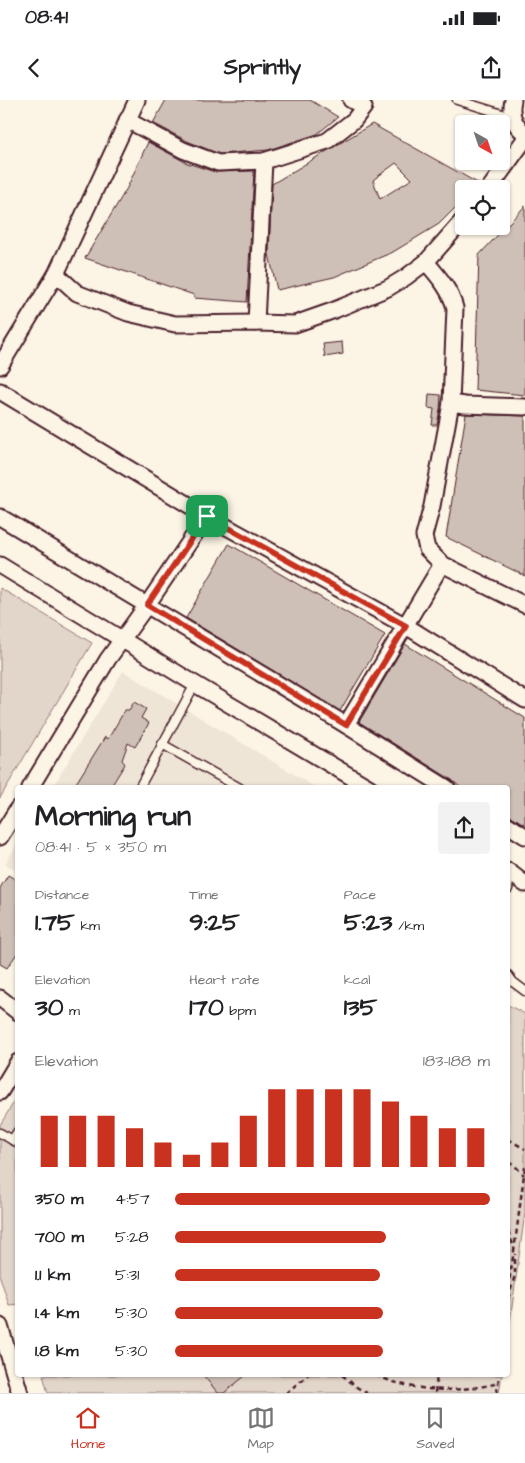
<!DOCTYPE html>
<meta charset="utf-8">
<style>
:root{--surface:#fff;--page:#f2f2f2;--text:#202124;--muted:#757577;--line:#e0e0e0;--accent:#c8321e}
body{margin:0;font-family:"Architects Daughter",sans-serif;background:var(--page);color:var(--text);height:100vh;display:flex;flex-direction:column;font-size:19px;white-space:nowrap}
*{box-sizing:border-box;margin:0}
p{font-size:16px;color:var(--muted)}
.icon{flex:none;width:28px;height:28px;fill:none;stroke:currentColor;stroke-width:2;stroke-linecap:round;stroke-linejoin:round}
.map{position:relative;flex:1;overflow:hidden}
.panel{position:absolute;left:15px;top:685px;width:495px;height:592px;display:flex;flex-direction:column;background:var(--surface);border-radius:5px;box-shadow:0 1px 4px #0004}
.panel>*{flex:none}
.needle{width:32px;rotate:140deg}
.controls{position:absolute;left:455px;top:15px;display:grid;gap:10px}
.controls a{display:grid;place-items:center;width:55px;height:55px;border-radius:5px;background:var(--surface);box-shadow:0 1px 4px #0004;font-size:25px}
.pin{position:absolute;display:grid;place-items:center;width:42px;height:42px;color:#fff;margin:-21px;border-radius:10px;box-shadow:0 2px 8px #0006}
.round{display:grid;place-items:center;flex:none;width:52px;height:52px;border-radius:5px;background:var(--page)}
.overview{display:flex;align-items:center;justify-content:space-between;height:85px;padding:0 20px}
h1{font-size:28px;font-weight:700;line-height:38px}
.stats{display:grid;grid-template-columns:repeat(3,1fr);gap:8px;height:85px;padding:5px 20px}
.stats div{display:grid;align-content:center}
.stats b{font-size:25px;font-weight:700}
.stats small{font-size:14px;font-weight:400}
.stats p{font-size:14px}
.chart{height:140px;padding:10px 20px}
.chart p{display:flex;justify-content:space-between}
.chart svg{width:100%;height:90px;margin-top:5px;stroke:var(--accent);stroke-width:6}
ul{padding:0 20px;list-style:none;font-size:16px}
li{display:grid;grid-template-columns:80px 60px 1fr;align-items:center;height:38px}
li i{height:12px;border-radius:6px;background:var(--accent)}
.status{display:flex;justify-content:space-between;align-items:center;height:35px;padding:0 25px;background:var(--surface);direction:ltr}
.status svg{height:14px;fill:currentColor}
header{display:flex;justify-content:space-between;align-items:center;height:65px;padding:0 20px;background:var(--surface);font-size:22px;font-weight:700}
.menu{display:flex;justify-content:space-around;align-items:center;height:70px;border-top:1px solid var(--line);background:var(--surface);font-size:14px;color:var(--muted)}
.menu a{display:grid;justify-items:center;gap:2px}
.menu .on{color:var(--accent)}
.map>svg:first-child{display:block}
.built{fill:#eee5d7}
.green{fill:#e2d5ca;stroke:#967a7a}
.building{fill:#cfc0b7;stroke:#4a1f2b;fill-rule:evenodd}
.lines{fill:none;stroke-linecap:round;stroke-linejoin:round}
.lane-casing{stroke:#4a1f2b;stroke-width:11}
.street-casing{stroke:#4a1f2b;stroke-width:19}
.path{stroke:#4a1f2b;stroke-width:2.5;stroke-dasharray:5 4;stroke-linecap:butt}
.lane{stroke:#fcf5e5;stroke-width:8}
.street{stroke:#fcf5e5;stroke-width:15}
.route-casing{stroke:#fff;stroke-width:10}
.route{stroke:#c8321e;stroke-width:6}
</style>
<div class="status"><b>08:41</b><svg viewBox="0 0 49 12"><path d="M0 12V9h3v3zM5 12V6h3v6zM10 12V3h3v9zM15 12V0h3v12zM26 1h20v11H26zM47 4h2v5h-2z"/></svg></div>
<header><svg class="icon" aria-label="back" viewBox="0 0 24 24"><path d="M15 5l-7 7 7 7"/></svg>Sprintly<svg class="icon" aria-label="share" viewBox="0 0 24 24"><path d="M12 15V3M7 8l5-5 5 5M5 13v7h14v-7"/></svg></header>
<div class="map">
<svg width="525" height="1293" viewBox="0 0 525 1293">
<rect width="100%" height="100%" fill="#fcf5e5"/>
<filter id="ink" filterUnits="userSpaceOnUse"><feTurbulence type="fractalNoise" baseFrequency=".02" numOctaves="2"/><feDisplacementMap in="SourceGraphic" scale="10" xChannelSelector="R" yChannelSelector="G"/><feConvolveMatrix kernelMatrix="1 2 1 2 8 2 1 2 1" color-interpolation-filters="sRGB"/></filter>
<g filter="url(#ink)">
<g class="built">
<polygon points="123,571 315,687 52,688"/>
<polygon points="17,744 17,771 5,764"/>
</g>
<g class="green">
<polygon points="0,488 92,543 0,698"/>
<polygon points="508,905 525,914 525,1113 508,1236"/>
<polygon points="17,997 18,1204 9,1205 0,1177 0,1025"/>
<polygon points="43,1275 502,1275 499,1293 48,1293"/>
</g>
<g class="building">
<polygon points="166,0 310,0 338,17 317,34 268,50 219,54 187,41 153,23"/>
<path d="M 372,24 L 481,85 L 480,89 L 464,89 L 464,99 L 439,124 L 393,152 L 334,177 L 277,190 L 269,154 L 272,84 ZM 396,63 L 412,79 L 380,99 L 373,80 Z"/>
<polygon points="148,42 187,63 215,72 254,71 247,202 194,198 194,195 85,158 127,88"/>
<polygon points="525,106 525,295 475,290 479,155"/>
<polygon points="342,242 343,254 325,257 323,244"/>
<polygon points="429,294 441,295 440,309 437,325 432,325 434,309 428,308"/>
<polygon points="466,314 525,316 525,476 446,437"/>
<polygon points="229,444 385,535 340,611 186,518"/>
<polygon points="405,544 525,618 525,725 513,717 508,716 508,688 461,688 452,680 359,622"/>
<polygon points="134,602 146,609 141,618 149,623 135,647 128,643 122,660 125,664 110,688 73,688 105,637 108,639 125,610 129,610"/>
<polygon points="8,775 18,781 18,852 7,868 0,864 0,788"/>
<polygon points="203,1275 246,1275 224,1293 218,1293"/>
</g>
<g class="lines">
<defs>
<g id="lane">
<polyline points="457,0 512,17"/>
<polyline points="162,644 240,688"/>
<polyline points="139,688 195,584"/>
<polyline points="508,789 510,773"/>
<polyline points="508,875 513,882 525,891"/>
<polyline points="0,1033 18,1043"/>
<polyline points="12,1040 18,1031"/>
</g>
<g id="street">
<path d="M 513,0 C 510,13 513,25 525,33"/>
<polyline points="127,20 183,50 218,63 264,61 327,41 354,20 364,7 351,0"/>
<polyline points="489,89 525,39"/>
<path d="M 426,162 C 438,176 450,189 455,208 L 451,303"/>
<polyline points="56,174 77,193 128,213 175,224 256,223 295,224 332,211 388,188 406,177 426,162 464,119"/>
<polyline points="256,223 264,61"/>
<polyline points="0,266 56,174 137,0"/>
<polyline points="0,291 207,416 406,526 525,600"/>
<polyline points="525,307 465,305 451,303 432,406 424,436 427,449 442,464 525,505"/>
<polyline points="0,417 346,625 447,688"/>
<polyline points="0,465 195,584 370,688"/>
<polyline points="346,625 442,464"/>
<polyline points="30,688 108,559 147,505 207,416"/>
<polyline points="508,725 525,736"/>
<polyline points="0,737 18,708"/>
<polyline points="508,771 525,784"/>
<polyline points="0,898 18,912"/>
<polyline points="0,992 18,962"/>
<polyline points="0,1226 20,1293"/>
</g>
</defs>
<use href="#lane" class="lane-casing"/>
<use href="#street" class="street-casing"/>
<g class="path">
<polyline points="508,1039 525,1049"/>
<polyline points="508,1062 515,1066 524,1075"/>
<polyline points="508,1131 514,1148"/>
<polyline points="508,1188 514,1151 525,1067"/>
<polyline points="508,1199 515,1175 515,1154"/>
<polyline points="342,1275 358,1288 367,1293"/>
<path d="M 376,1275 C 415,1293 457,1293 499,1283"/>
<polyline points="286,1293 308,1275"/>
<polyline points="435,1293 437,1275"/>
<polyline points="497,1293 499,1275"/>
</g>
<use href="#lane" class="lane"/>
<use href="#street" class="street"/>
</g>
</g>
<g class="lines" filter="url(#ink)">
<defs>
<polygon id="route" points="207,416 406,526 346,625 147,505"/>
</defs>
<use href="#route" class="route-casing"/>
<use href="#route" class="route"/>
</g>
</svg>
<div class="controls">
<a><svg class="needle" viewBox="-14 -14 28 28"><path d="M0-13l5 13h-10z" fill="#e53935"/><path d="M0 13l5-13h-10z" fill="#757577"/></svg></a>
<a><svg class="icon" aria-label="locate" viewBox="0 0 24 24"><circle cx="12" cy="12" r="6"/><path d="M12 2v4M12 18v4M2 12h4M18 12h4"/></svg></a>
</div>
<div class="pin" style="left:207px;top:416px;background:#1e9e55"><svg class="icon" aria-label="arrive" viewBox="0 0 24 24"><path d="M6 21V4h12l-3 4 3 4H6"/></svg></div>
<section class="panel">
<div class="overview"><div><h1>Morning run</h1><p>08:41 · 5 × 350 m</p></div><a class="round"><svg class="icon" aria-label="share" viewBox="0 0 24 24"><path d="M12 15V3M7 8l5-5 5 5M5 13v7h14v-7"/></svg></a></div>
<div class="stats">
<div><p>Distance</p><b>1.75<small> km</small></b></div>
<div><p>Time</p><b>9:25</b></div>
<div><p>Pace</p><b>5:23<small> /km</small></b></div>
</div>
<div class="stats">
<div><p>Elevation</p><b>30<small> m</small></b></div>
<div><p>Heart rate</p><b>170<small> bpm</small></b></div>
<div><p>kcal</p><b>135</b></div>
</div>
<div class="chart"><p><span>Elevation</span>183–188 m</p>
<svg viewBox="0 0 160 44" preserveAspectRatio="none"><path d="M5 44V19M15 44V19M25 44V19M35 44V25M45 44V32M55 44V38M65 44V32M75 44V19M85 44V6M95 44V6M105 44V6M115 44V6M125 44V12M135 44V19M145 44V25M155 44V25"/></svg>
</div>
<ul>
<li><b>350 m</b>4:57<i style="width:100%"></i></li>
<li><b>700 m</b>5:28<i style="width:67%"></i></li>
<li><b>1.1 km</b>5:31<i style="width:65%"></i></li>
<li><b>1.4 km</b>5:30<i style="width:66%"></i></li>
<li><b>1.8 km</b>5:30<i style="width:66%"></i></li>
</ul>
</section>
</div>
<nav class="menu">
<a class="on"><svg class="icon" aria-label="home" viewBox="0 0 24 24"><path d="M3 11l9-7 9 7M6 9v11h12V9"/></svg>Home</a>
<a><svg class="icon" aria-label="map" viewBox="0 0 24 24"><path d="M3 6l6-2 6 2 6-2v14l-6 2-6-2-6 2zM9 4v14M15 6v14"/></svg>Map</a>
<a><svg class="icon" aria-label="saved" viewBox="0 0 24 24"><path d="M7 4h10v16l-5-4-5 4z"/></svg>Saved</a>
</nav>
